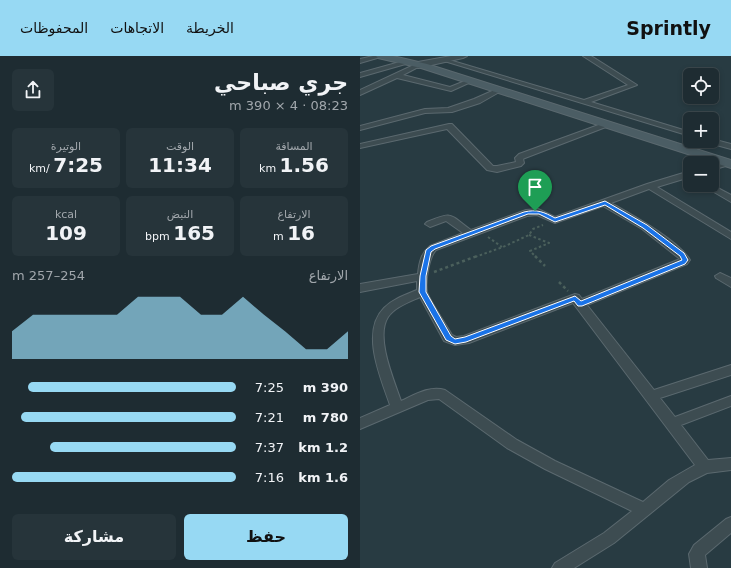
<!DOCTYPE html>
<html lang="ar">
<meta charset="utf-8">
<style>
:root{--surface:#1e2c32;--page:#26343a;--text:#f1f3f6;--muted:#a1a7ac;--line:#3c484d;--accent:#97d9f3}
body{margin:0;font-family:"DejaVu Sans","Noto Naskh Arabic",sans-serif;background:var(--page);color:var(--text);direction:rtl;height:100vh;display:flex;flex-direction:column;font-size:15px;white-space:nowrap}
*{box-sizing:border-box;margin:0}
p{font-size:13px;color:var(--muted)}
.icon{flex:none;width:22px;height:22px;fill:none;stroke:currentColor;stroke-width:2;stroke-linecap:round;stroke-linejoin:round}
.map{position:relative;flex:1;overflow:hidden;direction:ltr}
.side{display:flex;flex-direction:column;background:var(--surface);width:360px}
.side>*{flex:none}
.controls{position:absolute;left:323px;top:12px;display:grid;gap:8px}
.controls a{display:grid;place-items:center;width:36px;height:36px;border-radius:6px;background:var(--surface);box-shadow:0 2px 6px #0003,0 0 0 1px var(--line);font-size:20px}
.pin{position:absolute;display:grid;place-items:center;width:34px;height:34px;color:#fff;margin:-41px -17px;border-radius:50% 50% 50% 0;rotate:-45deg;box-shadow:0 0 4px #0007}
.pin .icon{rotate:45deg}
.round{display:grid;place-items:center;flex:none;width:42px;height:42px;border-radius:6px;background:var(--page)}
.overview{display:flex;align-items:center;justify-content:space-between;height:68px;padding:0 12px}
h1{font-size:22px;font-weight:700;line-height:30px}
.metrics{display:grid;grid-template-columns:repeat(3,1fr);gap:6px;height:68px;padding:4px 12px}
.metrics div{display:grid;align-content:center;border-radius:6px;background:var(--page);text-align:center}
.metrics b{font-size:20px;font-weight:700}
.metrics small{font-size:11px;font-weight:400}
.metrics p{font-size:11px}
.chart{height:112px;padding:8px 12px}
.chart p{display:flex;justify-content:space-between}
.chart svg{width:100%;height:72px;margin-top:4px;fill:var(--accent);opacity:.7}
.primary-button{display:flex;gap:8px;margin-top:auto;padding:8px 12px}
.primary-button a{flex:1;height:46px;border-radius:6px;background:var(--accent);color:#111;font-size:16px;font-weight:700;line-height:46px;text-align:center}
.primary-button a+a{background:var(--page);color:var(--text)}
ul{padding:0 12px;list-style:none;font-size:13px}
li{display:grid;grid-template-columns:64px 48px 1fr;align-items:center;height:30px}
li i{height:10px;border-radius:5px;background:var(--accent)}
header{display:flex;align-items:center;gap:24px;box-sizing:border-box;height:56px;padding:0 20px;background:var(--accent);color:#111}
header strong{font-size:19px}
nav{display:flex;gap:22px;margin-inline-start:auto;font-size:14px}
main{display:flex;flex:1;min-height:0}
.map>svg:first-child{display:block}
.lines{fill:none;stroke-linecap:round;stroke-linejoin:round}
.minor-casing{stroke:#5b696f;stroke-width:2}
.tertiary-casing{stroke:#5b696f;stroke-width:2}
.secondary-casing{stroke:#5b696f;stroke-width:2}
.path-far1{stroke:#4b605c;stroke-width:2;stroke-dasharray:2.5 2.5;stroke-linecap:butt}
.path{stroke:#4b605c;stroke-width:2.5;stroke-dasharray:3 3;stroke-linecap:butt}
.minor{fill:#3d4c51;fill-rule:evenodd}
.tertiary{fill:#3d4c51;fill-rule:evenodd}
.secondary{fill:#4b5d64;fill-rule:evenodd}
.route{fill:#1a73e8;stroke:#fff;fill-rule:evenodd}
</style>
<header>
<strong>Sprintly</strong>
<nav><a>الخريطة</a><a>الاتجاهات</a><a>المحفوظات</a></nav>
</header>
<main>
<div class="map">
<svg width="371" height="512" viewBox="0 0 371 512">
<rect width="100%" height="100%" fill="#283b42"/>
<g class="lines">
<defs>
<g id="minor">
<polygon points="13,0 24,0 0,7 0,3"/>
<polygon points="223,0 231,0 277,29 231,46 330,76 330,80 81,4 86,3 224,44 268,29"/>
<polygon points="47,4 50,6 49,7 0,21 0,17"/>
<polygon points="58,7 61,9 60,10 43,19 90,31 110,23 113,25 91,35 37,22 0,39 0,34"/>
<polygon points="139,32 143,34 141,35 120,47 92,56 65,57 0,74 0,70 65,53 88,52 114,43"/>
<polygon points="244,67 247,67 251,69 165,102 163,103 164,107 161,110 137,116 127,114 87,73 0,92 0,88 89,68 92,68 133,110 137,110 156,106 155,102 159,98"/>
<polygon points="352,83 371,88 371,93 349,87 348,85 352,85"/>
<polygon points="366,104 370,107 369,109 352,114 352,108"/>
<path d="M 330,115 L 330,121 L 297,131 L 371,176 L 371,183 L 289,133 L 251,147 C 272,159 318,184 330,204 L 327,208 L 227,249 L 294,334 L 371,309 L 371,319 L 300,342 L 315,361 L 371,340 L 371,350 L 321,369 L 348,404 L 371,402 L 371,414 L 347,417 L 329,426 L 254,487 L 214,512 L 192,512 L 195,507 L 244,477 L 272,455 L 185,413 L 147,392 L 79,343 L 68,344 L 0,373 L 0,362 L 30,349 C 21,322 0,276 24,252 C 33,243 45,239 57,234 L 57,225 L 0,236 L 0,228 L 58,218 C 59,207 61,197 70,190 L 103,177 L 86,165 L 70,171 L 65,168 L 67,166 C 93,155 89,158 111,174 L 166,154 L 178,153 L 195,161 L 287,128 ZM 243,150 L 282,173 L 320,203 L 222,243 L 219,239 L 215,238 L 104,280 L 96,281 L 92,279 C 87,270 69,244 67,236 C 65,226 69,201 76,194 L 167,160 L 177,159 L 195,167 ZM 60,241 L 84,285 L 95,289 L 109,287 L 213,247 L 335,409 L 309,424 L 283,446 L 195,405 L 157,384 L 85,334 C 70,329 54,339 41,345 C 34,324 15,281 28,261 C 35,251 49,246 60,241 Z"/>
<polygon points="342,129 352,129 371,139 371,146"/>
<polygon points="360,217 371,222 371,231 356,222 355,220"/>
<polygon points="371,461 371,477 345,499 347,512 331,512 329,498 334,489 366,463"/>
</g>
<polygon id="tertiary" points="91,0 107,0 103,2 58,12 54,9 58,6"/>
<polygon id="secondary" points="16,0 33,0 67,8 371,104 371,112 61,12 18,2"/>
</defs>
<use href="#minor" class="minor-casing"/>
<use href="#tertiary" class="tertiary-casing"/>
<use href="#secondary" class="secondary-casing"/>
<g class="path-far1">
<polyline points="169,179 189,187 170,195 176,201"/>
<polyline points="128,181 142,191"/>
<polyline points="115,201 143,191 169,179 173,173 183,169"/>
</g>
<g class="path">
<polyline points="175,200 185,210"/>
<polyline points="74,216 117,200"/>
<polyline points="199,226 208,235"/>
</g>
<use href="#minor" class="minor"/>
<use href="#tertiary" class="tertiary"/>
<use href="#secondary" class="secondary"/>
</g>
<path class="route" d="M 245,145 L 287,169 L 324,197 L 328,204 L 325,208 L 222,250 L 218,250 L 214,245 L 106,286 L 95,288 L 86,284 L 59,236 L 60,220 L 66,194 L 71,190 L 164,156 C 177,153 184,156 195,162 ZM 245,149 L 283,172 L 320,200 L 322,204 L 221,245 L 215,240 L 105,281 L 95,283 L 91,280 L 66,236 L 66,220 L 71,196 L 75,193 L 168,158 L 179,158 L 195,166 Z"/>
</svg>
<div class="controls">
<a><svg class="icon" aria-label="locate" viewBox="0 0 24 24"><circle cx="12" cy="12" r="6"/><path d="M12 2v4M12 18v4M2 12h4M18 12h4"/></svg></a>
<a>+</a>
<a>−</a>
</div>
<div class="pin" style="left:175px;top:155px;background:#1e9e55"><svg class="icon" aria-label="arrive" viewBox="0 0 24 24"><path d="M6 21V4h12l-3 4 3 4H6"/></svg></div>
</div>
<section class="side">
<div class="overview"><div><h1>جري صباحي</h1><p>08:23 · 4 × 390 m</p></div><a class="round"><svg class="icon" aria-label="share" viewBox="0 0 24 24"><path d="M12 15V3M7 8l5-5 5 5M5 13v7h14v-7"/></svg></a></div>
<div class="metrics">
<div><p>المسافة</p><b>1.56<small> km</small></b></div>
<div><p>الوقت</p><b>11:34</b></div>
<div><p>الوتيرة</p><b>7:25<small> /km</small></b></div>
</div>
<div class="metrics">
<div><p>الارتفاع</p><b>16<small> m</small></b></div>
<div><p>النبض</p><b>165<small> bpm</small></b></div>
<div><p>kcal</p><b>109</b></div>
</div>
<div class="chart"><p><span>الارتفاع</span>254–257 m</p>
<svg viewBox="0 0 160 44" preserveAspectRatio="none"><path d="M0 44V27L10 17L20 17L30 17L40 17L50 17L60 6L70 6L80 6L90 17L100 17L110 6L120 17L130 27L140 38L150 38L160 27V44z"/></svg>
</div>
<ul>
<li><b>390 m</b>7:25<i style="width:93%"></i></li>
<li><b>780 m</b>7:21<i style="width:96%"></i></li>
<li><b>1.2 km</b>7:37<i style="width:83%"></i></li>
<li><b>1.6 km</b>7:16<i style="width:100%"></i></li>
</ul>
<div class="primary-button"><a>حفظ</a><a>مشاركة</a></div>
</section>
</main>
